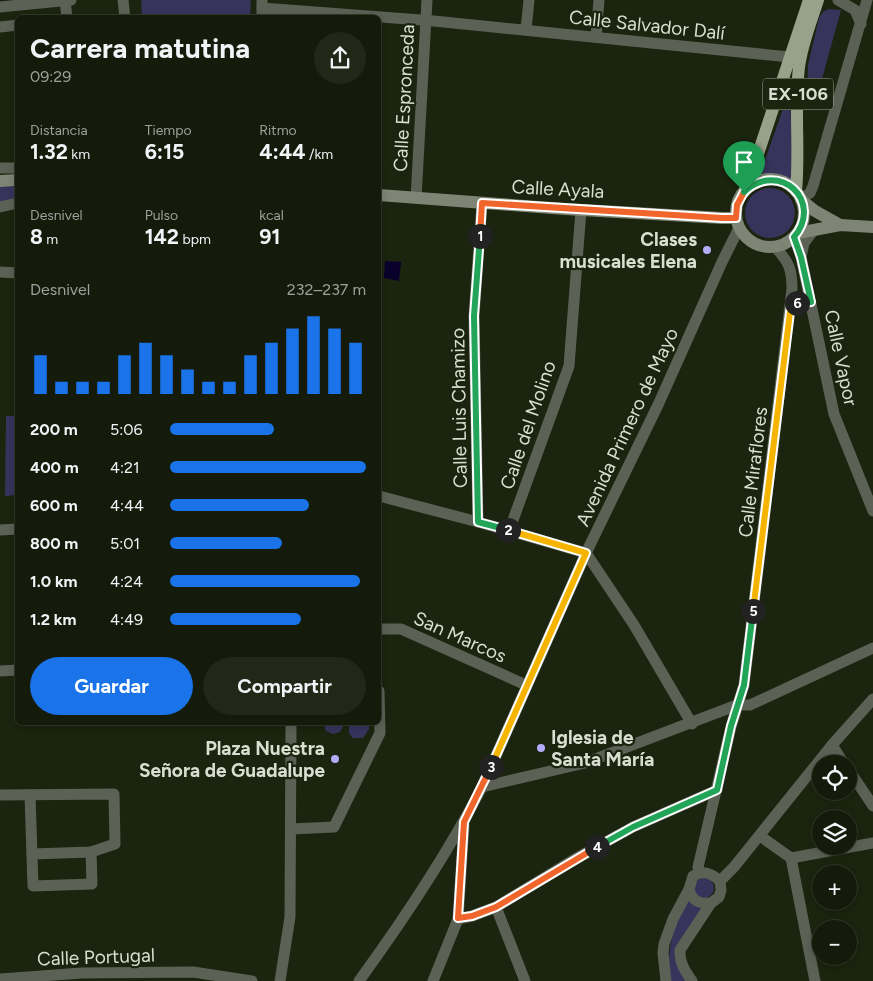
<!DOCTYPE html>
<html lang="es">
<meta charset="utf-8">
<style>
:root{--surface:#141b0a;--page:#212818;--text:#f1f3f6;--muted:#9da19c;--line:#33392b;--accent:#1a73e8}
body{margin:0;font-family:Figtree,sans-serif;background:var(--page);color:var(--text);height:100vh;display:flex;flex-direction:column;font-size:19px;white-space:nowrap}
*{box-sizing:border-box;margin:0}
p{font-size:16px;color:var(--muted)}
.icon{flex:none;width:28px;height:28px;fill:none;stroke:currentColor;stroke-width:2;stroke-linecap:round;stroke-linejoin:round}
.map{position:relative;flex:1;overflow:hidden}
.panel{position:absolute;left:15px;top:15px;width:366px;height:710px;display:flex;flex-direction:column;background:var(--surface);border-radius:8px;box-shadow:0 2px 8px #0003,0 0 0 1px var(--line)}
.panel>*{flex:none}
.tools{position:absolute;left:812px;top:755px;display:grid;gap:10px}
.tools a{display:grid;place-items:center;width:45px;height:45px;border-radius:50%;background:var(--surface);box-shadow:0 2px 8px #0003,0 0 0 1px var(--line);font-size:25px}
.pin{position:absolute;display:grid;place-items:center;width:42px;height:42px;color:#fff;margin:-51px -21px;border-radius:50% 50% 50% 0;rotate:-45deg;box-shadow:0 0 5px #0007}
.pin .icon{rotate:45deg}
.km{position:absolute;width:25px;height:25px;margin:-12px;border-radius:50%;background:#222;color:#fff;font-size:14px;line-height:25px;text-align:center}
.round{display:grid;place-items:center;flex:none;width:52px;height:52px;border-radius:26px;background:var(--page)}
.overview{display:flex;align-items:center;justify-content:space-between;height:85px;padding:0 15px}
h1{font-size:28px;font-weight:700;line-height:38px}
.figures{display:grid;grid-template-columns:repeat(3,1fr);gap:8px;height:85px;padding:5px 15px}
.figures div{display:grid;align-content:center}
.figures b{font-size:21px;font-weight:700}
.figures small{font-size:14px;font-weight:400}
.figures p{font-size:14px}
.chart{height:140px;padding:10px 15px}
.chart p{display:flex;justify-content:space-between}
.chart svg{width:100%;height:90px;margin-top:5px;stroke:var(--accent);stroke-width:6}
.button{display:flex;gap:10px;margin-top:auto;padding:10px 15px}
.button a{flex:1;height:58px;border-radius:30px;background:var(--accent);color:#fff;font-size:20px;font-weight:700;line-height:58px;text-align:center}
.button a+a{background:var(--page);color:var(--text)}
ul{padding:0 15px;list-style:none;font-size:16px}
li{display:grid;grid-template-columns:80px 60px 1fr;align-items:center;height:38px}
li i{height:12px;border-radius:6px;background:var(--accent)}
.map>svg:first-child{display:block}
.green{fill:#37345c}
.water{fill:#0a002c}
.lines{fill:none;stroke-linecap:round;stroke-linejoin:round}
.minor{stroke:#5c6156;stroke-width:11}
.secondary{stroke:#7e8574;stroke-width:12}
.primary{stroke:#98a28b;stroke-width:12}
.split-1-casing{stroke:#fff;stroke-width:10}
.split-2-casing{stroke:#fff;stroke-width:10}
.split-3-casing{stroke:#fff;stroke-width:10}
.split-4-casing{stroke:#fff;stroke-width:10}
.split-5-casing{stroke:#fff;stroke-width:10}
.split-6-casing{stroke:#fff;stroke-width:10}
.split-7-casing{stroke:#fff;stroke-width:10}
.split-1{stroke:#f0652b;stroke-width:6}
.split-2{stroke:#22a559;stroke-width:6}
.split-3{stroke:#f5b400;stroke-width:6}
.split-4{stroke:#f0652b;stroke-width:6}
.split-5{stroke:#22a559;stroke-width:6}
.split-6{stroke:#f5b400;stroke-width:6}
.split-7{stroke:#22a559;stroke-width:6}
.poi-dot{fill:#b1adfa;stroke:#1b240e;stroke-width:2}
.labels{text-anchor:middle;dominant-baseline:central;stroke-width:4.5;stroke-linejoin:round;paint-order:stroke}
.shield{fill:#1b240e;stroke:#9fa796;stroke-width:1}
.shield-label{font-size:18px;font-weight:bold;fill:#d8dfd1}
.street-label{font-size:19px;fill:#d8dfd1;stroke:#1b240e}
.poi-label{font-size:19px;font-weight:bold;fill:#d8dfd1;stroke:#1b240e;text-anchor:end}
</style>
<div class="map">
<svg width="873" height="981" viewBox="0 0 873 981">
<rect width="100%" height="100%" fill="#1b240e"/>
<g class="green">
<polygon points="141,0 251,0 250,17 142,17"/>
<polygon points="829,9 841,10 817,97 808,95 807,93 808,65 819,18 823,12"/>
<path d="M 790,89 L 793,184 C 783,175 772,174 759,177 Z"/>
<polygon points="0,186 17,187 17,199 0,205"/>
<circle cx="770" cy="213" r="25"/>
<polygon points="6,416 17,416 17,495 5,496"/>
<polygon points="323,723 345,722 345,723 340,732 333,734 326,731"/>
<polygon points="349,723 369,723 369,729 363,738 353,738 349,733"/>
<circle cx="704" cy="888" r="10"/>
<path d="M 688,898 L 695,906 L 705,909 L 680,945 L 688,981 L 671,981 C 665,950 674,925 688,898 Z"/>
</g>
<polygon class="water" points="385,261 401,262 399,281 384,278"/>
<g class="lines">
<g class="minor">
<polyline points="65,0 67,18"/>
<polyline points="123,0 125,18"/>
<polyline points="838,0 855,10 861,24"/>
<polyline points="0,7 71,0"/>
<polyline points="262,8 434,21 790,57"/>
<polyline points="262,18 262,0"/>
<polyline points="0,27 18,25"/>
<polyline points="526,30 529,0"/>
<polyline points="596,37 599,0"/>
<polyline points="0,168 18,168"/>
<polyline points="416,198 427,0"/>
<polyline points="801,199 810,193 813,186 867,0"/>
<polyline points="0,207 18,203"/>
<polyline points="794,237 801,257 834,414 873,511"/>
<polyline points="801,257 804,243 814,230"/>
<polyline points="0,272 18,273"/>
<polyline points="379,496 478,522 586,553 634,625 692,724"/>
<polyline points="478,522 474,316 482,203"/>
<polyline points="0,530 18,529"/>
<polyline points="509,531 569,366 581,210"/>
<polyline points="379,629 401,629 526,685"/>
<polyline points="0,671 18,670"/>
<polyline points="832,745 844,764"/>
<polyline points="849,770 873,806"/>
<polyline points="482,787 585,763 737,705 750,705 873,648"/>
<polyline points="0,795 114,794 115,844 91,852 32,854"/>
<polyline points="30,795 33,886 92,884 91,852"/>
<polyline points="291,829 334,827 380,733 379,691"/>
<polyline points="760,836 791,858 815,981"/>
<polyline points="791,858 873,843"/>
<path d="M 699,873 L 698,867 L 731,727 L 744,685 L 792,289 C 792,269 789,262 775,247"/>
<path d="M 689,889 C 692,901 699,904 711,903"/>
<polyline points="496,907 525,981"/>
<polyline points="458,919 472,916 496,907 580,856 633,827 717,790"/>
<polyline points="0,979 82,973 193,972 252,981"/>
<polyline points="280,981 290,917 291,722"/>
<path d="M 359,981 C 404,919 447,855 482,787 L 586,553 L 658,405 L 722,262 L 739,228"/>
<polyline points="433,981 458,919 464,825"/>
<path d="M 666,981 L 663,953 L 664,944 L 673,919 L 689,889 L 693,876 C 704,870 711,873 720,881"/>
<path d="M 692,981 C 685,971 679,962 680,950 L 711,903 L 719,897 L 721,890 L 720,881 L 734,867 L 832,745 L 873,699"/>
</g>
<g class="secondary">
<circle cx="770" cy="213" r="34"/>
<polyline points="0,181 18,180"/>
<polyline points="379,195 565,209 722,218 736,218"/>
<polyline points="801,200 815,211 840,225"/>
<polyline points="798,233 840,225 873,227"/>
</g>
<g class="primary">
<path d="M 796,191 C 800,150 794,108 799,67 C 802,44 811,22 818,0"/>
<polyline points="744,192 753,169 809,0"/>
</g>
</g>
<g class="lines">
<defs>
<polyline id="split-1" points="480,236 482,203 722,218 736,218 737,205 744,192"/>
<polyline id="split-2" points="480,236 474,316 478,522 508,530"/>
<polyline id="split-3" points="491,767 586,553 508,530"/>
<polyline id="split-4" points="491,767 464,822 458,918 472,916 496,907 597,847"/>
<polyline id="split-5" points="597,847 633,827 717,790 731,726 744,685 753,611"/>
<polyline id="split-6" points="753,611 791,304 797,303"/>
<path id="split-7" d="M 744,192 C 780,159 824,202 794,237 L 801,257 L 811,302 L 797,303"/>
</defs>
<use href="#split-1" class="split-1-casing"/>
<use href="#split-2" class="split-2-casing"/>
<use href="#split-3" class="split-3-casing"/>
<use href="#split-4" class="split-4-casing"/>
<use href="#split-5" class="split-5-casing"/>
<use href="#split-6" class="split-6-casing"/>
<use href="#split-7" class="split-7-casing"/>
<use href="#split-1" class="split-1"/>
<use href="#split-2" class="split-2"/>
<use href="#split-3" class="split-3"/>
<use href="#split-4" class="split-4"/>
<use href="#split-5" class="split-5"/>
<use href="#split-6" class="split-6"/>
<use href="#split-7" class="split-7"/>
</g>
<g class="poi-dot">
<circle cx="707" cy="250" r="5"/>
<circle cx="541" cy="748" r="5"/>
<circle cx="335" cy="759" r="5"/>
</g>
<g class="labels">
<rect class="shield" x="763" y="78.5" width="70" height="31" rx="4"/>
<g class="shield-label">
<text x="798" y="94">EX-106</text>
</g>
<g class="street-label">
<text transform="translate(647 25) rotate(6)">Calle Salvador Dalí</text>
<text transform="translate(404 98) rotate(-87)">Calle Espronceda</text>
<text transform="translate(558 189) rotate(3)">Calle Ayala</text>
<text transform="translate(841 358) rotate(78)">Calle Vapor</text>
<text transform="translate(459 408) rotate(-91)">Calle Luis Chamizo</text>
<text transform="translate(528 425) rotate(-71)">Calle del Molino</text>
<text transform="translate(627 427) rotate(-65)">Avenida Primero de Mayo</text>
<text transform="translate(753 472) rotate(-83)">Calle Miraflores</text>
<text transform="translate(460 637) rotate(24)">San Marcos</text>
<text transform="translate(96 957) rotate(-2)">Calle Portugal</text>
</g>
<g class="poi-label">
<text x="697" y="239">Clases<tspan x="697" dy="22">musicales Elena</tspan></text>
<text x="551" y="737" text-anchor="start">Iglesia de<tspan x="551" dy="22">Santa María</tspan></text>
<text x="325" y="748">Plaza Nuestra<tspan x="325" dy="22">Señora de Guadalupe</tspan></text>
</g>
</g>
</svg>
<div class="tools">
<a><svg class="icon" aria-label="locate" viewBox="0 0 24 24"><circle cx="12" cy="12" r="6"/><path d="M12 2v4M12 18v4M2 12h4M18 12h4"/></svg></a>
<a><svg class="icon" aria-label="layers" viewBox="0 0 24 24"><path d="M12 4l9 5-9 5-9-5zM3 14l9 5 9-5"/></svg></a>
<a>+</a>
<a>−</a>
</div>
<div class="pin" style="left:744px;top:192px;background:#1e9e55"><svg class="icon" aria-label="arrive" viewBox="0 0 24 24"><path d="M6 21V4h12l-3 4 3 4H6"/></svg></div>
<b class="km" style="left:480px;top:236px">1</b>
<b class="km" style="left:508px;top:530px">2</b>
<b class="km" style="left:491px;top:767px">3</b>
<b class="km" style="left:597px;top:847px">4</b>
<b class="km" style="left:753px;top:611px">5</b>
<b class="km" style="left:797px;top:303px">6</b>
<section class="panel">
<div class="overview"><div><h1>Carrera matutina</h1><p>09:29</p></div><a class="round"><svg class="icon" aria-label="share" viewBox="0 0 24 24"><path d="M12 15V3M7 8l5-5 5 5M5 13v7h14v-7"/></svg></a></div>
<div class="figures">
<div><p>Distancia</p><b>1.32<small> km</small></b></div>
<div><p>Tiempo</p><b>6:15</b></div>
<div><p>Ritmo</p><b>4:44<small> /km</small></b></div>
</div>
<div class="figures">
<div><p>Desnivel</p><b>8<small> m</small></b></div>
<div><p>Pulso</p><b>142<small> bpm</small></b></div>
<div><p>kcal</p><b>91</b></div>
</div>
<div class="chart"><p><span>Desnivel</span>232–237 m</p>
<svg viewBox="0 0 160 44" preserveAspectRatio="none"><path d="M5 44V25M15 44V38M25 44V38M35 44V38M45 44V25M55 44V19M65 44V25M75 44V32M85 44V38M95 44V38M105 44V25M115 44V19M125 44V12M135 44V6M145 44V12M155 44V19"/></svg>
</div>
<ul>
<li><b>200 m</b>5:06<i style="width:53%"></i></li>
<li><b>400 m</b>4:21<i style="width:100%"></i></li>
<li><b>600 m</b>4:44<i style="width:71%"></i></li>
<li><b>800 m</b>5:01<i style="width:57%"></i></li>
<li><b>1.0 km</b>4:24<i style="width:97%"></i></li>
<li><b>1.2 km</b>4:49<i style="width:67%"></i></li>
</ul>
<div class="button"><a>Guardar</a><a>Compartir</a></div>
</section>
</div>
